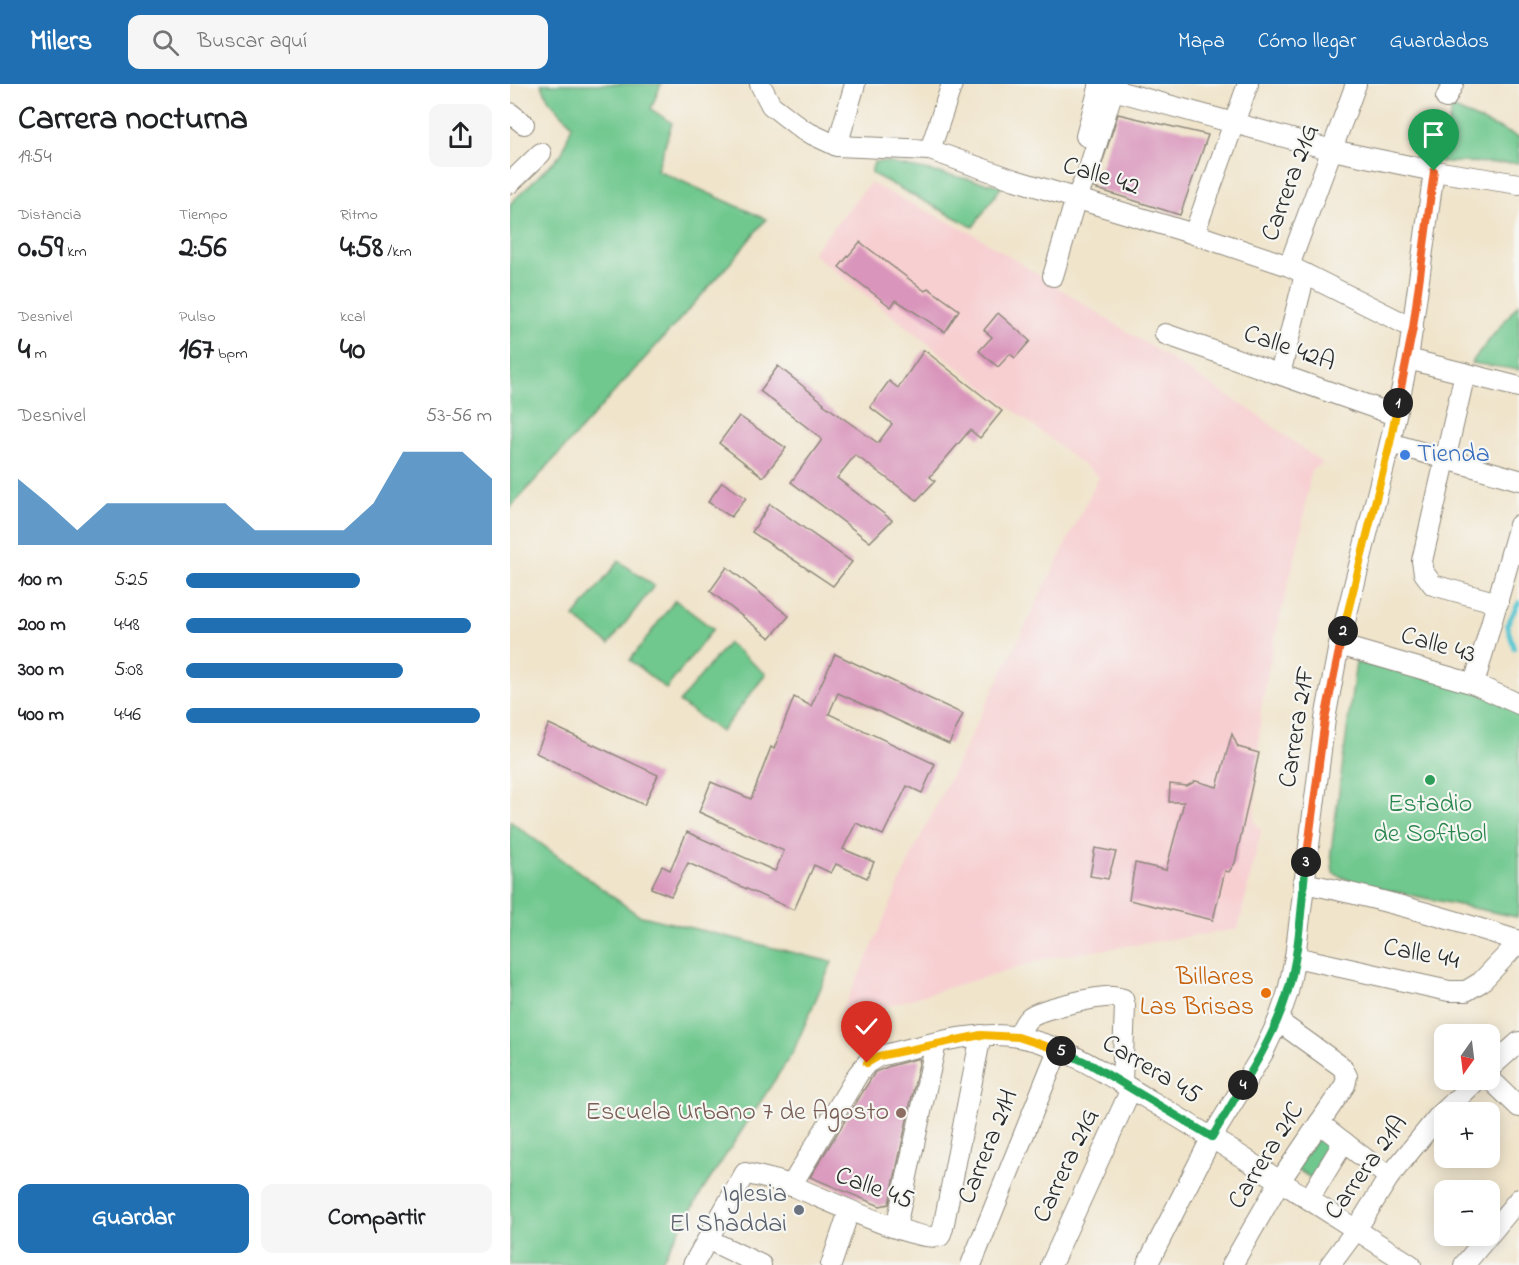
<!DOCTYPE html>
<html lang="es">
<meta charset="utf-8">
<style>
:root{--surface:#fff;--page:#f6f6f6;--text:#202124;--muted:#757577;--accent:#1f6fb2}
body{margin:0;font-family:"Indie Flower",sans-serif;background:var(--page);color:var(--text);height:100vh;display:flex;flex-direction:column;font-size:22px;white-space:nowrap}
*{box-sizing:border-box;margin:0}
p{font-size:20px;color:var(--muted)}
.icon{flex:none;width:33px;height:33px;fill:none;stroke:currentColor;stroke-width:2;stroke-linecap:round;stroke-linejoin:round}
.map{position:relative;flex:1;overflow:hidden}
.panel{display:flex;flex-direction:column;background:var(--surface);width:510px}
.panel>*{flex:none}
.needle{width:39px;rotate:194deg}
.buttons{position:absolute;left:924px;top:940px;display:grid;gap:12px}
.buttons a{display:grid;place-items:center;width:66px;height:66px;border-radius:12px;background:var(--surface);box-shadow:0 3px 15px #0003;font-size:30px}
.pin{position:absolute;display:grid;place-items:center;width:51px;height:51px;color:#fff;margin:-62px -26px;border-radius:50% 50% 50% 0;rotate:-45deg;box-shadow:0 0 6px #0007}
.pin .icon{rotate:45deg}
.km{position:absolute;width:30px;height:30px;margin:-15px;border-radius:50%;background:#222;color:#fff;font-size:16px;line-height:30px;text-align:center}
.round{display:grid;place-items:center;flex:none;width:63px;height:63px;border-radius:12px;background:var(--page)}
.head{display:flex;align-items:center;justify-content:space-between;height:102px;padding:0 18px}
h1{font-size:33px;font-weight:700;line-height:45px}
.metrics{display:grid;grid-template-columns:repeat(3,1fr);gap:9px;height:102px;padding:6px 18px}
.metrics div{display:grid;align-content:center}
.metrics b{font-size:30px;font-weight:700}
.metrics small{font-size:16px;font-weight:400}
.metrics p{font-size:16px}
.chart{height:168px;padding:12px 18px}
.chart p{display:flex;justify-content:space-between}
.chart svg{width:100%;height:108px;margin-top:6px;fill:var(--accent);opacity:.7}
.primary-button{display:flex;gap:12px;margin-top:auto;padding:12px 18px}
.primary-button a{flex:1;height:69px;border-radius:12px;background:var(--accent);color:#fff;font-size:24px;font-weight:700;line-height:69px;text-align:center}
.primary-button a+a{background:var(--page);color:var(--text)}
ul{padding:0 18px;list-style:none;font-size:20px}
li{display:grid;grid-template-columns:96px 72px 1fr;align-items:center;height:45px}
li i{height:15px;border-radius:8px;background:var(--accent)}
header{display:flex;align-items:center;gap:36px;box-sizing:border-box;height:84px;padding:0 30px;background:var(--accent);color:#fff}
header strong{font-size:28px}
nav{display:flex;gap:33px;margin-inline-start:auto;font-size:21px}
.search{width:420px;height:54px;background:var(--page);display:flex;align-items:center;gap:15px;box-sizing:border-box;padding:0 21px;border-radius:12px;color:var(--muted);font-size:22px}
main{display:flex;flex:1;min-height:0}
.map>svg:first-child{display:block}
.built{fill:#f7cfd1}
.green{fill:#6fc88e;stroke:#4d7a5c;stroke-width:1.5}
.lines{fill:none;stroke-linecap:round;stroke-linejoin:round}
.stream{stroke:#5cc8d4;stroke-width:4.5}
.building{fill:#d995bb}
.minor-casing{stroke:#8e887b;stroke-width:22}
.minor{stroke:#fff;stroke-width:20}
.split-1-casing{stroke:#fff;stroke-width:12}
.split-2-casing{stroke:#fff;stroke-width:12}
.split-3-casing{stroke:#fff;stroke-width:12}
.split-4-casing{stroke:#fff;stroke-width:12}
.split-5-casing{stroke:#fff;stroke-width:12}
.split-6-casing{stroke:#fff;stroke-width:12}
.split-1{stroke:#f0652b;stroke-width:8}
.split-2{stroke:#f5b400;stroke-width:8}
.split-3{stroke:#f0652b;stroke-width:8}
.split-4{stroke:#22a559;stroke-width:8}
.split-5{stroke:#22a559;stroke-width:8}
.split-6{stroke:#f5b400;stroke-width:8}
.shop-dot{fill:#3f7fe0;stroke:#f6f6f2;stroke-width:2}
.leisure-dot{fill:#2e9e5b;stroke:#f6f6f2;stroke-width:2}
.food-dot{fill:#e8710a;stroke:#f6f6f2;stroke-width:2}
.education-dot{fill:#8d6e63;stroke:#f6f6f2;stroke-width:2}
.worship-dot{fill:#6b7280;stroke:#f6f6f2;stroke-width:2}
.labels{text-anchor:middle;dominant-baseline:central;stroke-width:4.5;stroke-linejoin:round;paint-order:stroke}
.street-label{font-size:26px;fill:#2b2b2b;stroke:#f6f6f2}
.shop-label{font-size:26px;fill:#366cbe;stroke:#f6f6f2;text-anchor:start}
.leisure-label{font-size:26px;fill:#27864d;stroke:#f6f6f2}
.food-label{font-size:26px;fill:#c56008;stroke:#f6f6f2;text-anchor:end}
.education-label{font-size:26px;fill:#785e54;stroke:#f6f6f2;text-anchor:end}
.worship-label{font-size:26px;fill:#5b616d;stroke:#f6f6f2;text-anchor:end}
</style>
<header>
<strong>Milers</strong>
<div class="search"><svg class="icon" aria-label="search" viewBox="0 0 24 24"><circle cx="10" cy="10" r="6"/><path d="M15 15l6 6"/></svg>Buscar aquí</div>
<nav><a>Mapa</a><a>Cómo llegar</a><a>Guardados</a></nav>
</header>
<main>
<section class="panel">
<div class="head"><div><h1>Carrera nocturna</h1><p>19:54</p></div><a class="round"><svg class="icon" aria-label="share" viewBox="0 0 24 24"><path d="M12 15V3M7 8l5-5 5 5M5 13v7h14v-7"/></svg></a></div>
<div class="metrics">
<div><p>Distancia</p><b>0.59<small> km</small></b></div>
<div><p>Tiempo</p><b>2:56</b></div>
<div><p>Ritmo</p><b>4:58<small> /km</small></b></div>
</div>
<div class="metrics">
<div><p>Desnivel</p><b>4<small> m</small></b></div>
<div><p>Pulso</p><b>167<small> bpm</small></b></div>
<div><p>kcal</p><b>40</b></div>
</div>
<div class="chart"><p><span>Desnivel</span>53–56 m</p>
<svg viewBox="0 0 160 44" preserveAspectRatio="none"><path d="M0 44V17L10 27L20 38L30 27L40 27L50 27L60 27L70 27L80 38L90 38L100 38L110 38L120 27L130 6L140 6L150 6L160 17V44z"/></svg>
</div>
<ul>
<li><b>100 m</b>5:25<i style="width:57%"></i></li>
<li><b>200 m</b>4:48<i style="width:93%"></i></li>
<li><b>300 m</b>5:08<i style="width:71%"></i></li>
<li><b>400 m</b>4:46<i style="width:96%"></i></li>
</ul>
<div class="primary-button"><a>Guardar</a><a>Compartir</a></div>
</section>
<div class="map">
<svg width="1009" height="1181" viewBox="0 0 1009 1181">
<rect width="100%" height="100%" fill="#f6f6f2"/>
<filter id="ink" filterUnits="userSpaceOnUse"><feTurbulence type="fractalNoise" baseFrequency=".0167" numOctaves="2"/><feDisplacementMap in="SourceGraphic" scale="12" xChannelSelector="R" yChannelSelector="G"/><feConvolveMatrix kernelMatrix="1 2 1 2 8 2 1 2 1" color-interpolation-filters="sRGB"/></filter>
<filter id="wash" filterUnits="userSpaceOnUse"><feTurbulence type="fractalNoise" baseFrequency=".008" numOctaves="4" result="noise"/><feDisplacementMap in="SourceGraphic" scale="24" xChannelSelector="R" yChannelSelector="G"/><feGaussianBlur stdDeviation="1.35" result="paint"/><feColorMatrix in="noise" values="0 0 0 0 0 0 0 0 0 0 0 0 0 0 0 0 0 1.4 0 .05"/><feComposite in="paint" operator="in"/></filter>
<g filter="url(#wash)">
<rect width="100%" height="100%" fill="#f0e4cb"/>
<polygon class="built" points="360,99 467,152 745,329 813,380 801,386 792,444 762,566 751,624 744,736 751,747 728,845 538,874 327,937 358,872 404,766 589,393 302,169"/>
<g class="green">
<polygon points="31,0 151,0 141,25 162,39 147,86 256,135 217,183 0,424 0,120 52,69 62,41 39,16"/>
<polygon points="942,24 1009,53 1009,79 930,78"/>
<polygon points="364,78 376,78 492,102 463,143 361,89"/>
<polygon points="1009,219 1009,286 961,279"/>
<polygon points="109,477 144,502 99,560 64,533"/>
<polygon points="165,516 203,545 156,605 120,576"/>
<polygon points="218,559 256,590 211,648 169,618"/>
<polygon points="846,578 968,605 1009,623 1009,824 1007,833 847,800 823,789 821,768"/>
<polygon points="0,737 128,831 322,878 283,968 193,1106 149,1181 0,1181"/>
<polygon points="815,1044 830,1055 804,1096 785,1084"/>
</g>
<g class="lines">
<polyline class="stream" points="1004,564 997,541 1009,518"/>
</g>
<g id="blocks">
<g class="building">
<polygon points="608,30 698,51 670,131 584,104"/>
<polygon points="350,158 415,207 418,204 449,226 435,248 386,216 381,223 329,183"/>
<polygon points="488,229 520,257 505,274 500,270 488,283 469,267 482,253 474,246"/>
<polygon points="414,266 492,327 470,354 460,346 420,393 425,397 407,416 345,371 327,394 382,436 360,458 281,398 311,357 311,354 250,307 268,282 314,319 313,320 368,359 382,340 360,323 379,297 388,304"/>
<polygon points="229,332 276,364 253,393 209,359"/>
<polygon points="212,398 236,414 221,433 198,418"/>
<polygon points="260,420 342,478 323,502 242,448"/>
<polygon points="217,483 279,532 260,554 200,507"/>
<polygon points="325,570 453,630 439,660 328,609 319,630 425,680 412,709 397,702 373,751 346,739 333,765 364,778 357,794 326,780 321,789 304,781 284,826 178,779 161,812 141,804 152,782 160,786 177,748 265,787 274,767 189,728 201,698 241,715 261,663 264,665 284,613 301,622"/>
<polygon points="39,640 148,691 134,721 26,669"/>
<polygon points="722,650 728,663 749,669 725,779 719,788 715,787 703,836 619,816 625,779 656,786 674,718 659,718 660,700 677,702 686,697 707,703"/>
<polygon points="585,764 606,768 598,795 580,792"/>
<polygon points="406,975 410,975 379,1120 370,1122 300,1093 365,988 380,982"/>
</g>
</g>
</g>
<g filter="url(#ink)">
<use href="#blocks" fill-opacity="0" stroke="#8e887b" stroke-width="1.5"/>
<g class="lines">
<defs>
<g id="minor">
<polyline points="250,0 261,21 293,46 327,62 420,66 505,96 684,150 779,182 903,244"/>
<polyline points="589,2 822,66 924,87 1009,100"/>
<polyline points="936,14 943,0"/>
<polyline points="0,29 14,40"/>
<polyline points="576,52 590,0"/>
<polyline points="327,62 345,0"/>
<polyline points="420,66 442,0"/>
<polyline points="0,99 31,69"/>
<polyline points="684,150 738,0"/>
<polyline points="779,182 846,0"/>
<polyline points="543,192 566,114 577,91 605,0"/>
<polyline points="655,250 885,331"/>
<polyline points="898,275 1009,303"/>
<polyline points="955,289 912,477 914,489 923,501 988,519"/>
<polyline points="770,290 795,190"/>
<polyline points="880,359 1009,396"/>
<polyline points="829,561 964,600 1009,620"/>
<polyline points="964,600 1009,441"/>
<path d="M 793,799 C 867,813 938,834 1009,857"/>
<polyline points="785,873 939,907 956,907 971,898 1009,858"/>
<path d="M 508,953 C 511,946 514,938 520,933 C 530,925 591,911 603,913 C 606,913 609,914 613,915 L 615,922 L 612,999"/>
<polyline points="980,984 1009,958"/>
<polyline points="980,995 1009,1023"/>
<polyline points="809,1039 879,1093"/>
<path d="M 281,1102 L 348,990 L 357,979 L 369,972 C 414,962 463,945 508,953 C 558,962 600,993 643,1018 C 730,1070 815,1126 901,1181"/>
<polyline points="799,1115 834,1058"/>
<polyline points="386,1143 426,959"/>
<polyline points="980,1150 1009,1115"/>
<polyline points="199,1156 251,1181"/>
<path d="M 183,1181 L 235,1089 C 250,1093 266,1096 280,1101 C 307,1111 408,1160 430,1152 L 433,1144 L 471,951"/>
<polyline points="321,1181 339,1127"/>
<polyline points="461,1181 548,966"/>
<polyline points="541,1181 621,1005"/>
<polyline points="637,1181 702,1053 753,969 768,937 778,908 785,873 815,635 829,561 880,359 898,275 924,87"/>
<polyline points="722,1181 770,1097 835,1001 837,992 832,983 768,937"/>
<polyline points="820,1181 846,1146 879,1093 901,1066 927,1034 967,996"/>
<polyline points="954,1181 978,1152"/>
</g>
</defs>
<use href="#minor" class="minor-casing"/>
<use href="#minor" class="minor"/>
</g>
</g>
<g class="lines" filter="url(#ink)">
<defs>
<polyline id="split-1" points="888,319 903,244 924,87"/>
<polyline id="split-2" points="833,547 880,359 888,319"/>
<polyline id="split-3" points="796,778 815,635 833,547"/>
<path id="split-4" d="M 733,1001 C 751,972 767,943 777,910 C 790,869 791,821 796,778"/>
<polyline id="split-5" points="551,967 580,980 702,1053 733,1001"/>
<polyline id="split-6" points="357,979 369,972 471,951 508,953 551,967"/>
</defs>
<use href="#split-1" class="split-1-casing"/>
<use href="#split-2" class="split-2-casing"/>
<use href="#split-3" class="split-3-casing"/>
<use href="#split-4" class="split-4-casing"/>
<use href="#split-5" class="split-5-casing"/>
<use href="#split-6" class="split-6-casing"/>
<use href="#split-1" class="split-1"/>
<use href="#split-2" class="split-2"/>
<use href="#split-3" class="split-3"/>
<use href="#split-4" class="split-4"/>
<use href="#split-5" class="split-5"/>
<use href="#split-6" class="split-6"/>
</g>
<circle class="shop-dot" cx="895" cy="371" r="6"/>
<circle class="leisure-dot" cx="920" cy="696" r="6"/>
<circle class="food-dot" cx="756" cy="909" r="6"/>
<circle class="education-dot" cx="391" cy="1029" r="6"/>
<circle class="worship-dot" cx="289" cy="1126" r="6"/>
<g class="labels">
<g class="street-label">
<text transform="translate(591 93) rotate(17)">Calle 42</text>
<text transform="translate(781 99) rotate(-70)">Carrera 21G</text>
<text transform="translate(779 265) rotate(19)">Calle 42A</text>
<text transform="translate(928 562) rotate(16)">Calle 43</text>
<text transform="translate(788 643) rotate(-81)">Carrera 21F</text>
<text transform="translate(911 871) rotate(11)">Calle 44</text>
<text transform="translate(641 986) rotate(31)">Carrera 45</text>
<text transform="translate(479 1063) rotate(-68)">Carrera 21H</text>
<text transform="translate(757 1072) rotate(-58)">Carrera 21C</text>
<text transform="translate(557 1082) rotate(-65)">Carrera 21G</text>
<text transform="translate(857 1084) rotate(-54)">Carrera 21A</text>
<text transform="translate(364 1105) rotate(20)">Calle 45</text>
</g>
<g class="shop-label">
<text x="907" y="371">Tienda</text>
</g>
<g class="leisure-label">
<text x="920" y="721">Estadio<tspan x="920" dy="30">de Softbol</tspan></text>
</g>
<g class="food-label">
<text x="744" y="894">Billares<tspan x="744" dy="30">Las Brisas</tspan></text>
</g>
<g class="education-label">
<text x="379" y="1029">Escuela Urbano 7 de Agosto</text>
</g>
<g class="worship-label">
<text x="277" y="1111">Iglesia<tspan x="277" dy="30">El Shaddai</tspan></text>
</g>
</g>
</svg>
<div class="buttons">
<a><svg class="needle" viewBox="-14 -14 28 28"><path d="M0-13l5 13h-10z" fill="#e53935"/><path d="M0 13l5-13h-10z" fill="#757577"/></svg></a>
<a>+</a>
<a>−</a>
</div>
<div class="pin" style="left:924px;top:87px;background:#1e9e55"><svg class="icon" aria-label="arrive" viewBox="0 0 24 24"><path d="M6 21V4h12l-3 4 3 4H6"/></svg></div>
<div class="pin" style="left:357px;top:979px;background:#d93025"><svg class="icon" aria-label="check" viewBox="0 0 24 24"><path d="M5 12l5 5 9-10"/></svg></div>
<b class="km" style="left:888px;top:319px">1</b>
<b class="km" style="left:833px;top:547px">2</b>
<b class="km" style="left:796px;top:778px">3</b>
<b class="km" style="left:733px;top:1001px">4</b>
<b class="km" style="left:551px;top:967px">5</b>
</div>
</main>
